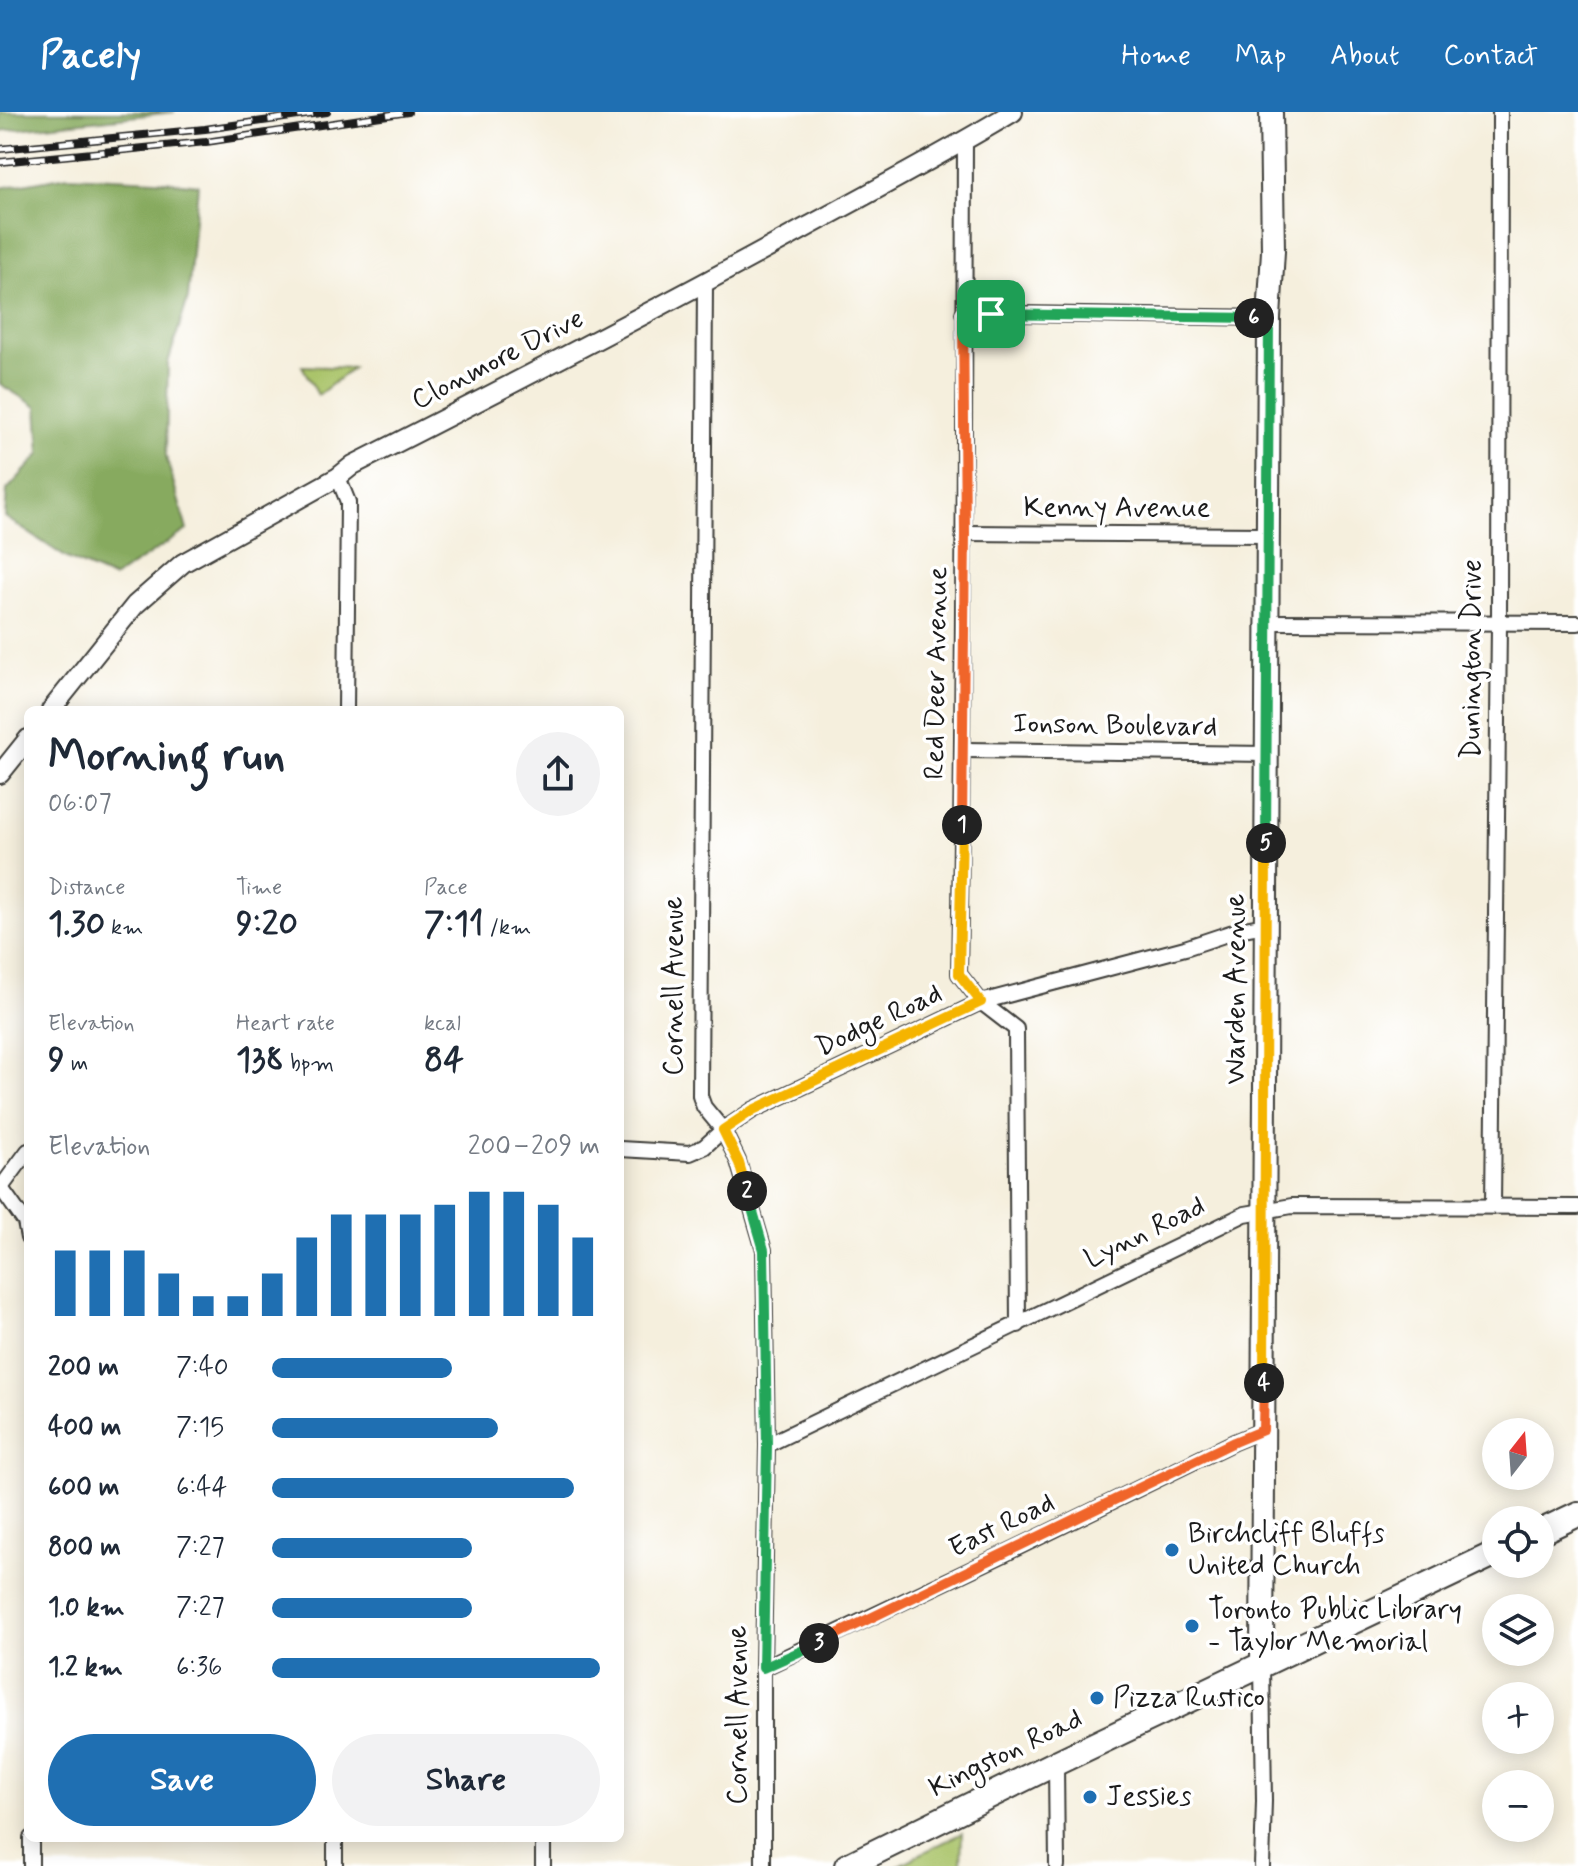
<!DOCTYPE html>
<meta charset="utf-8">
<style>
:root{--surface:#fff;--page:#f2f2f3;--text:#1f2937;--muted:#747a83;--accent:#1f6fb2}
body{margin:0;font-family:Mynerve,sans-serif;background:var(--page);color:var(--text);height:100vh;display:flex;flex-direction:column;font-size:30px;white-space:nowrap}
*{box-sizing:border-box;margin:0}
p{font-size:26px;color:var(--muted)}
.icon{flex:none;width:44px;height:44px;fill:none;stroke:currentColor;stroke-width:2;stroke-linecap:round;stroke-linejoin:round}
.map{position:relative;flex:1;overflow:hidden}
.sheet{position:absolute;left:24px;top:594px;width:600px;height:1136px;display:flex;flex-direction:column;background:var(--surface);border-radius:12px;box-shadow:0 4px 20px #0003}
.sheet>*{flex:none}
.needle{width:52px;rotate:17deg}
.tools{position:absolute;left:1482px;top:1306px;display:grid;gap:16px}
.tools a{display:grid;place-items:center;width:72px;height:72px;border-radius:50%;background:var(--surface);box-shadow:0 4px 20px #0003;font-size:40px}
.pin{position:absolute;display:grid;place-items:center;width:68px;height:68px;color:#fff;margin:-34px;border-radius:16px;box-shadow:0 4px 12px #0006}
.km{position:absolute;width:40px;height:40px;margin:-20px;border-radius:50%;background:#222;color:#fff;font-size:22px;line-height:40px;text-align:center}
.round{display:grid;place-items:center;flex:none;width:84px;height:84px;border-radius:42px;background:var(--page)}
.headline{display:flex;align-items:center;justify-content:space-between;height:136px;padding:0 24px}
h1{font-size:44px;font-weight:700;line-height:60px}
.metrics{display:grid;grid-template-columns:repeat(3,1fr);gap:12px;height:136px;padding:8px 24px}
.metrics div{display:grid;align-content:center}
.metrics b{font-size:34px;font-weight:700}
.metrics small{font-size:22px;font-weight:400}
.metrics p{font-size:22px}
.chart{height:224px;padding:16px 24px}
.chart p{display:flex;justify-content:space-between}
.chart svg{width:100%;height:144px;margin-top:8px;stroke:var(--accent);stroke-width:6}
.primary-button{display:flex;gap:16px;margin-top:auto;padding:16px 24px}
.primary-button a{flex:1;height:92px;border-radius:48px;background:var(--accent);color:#fff;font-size:32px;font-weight:700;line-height:92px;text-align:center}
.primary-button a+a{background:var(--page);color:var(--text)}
ul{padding:0 24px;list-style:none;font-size:26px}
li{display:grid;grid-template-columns:128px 96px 1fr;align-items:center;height:60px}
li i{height:20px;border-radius:10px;background:var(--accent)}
header{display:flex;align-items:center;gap:48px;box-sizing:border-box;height:112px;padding:0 40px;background:var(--accent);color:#fff}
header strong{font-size:38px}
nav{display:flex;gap:44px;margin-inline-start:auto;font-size:28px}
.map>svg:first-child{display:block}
.green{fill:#aac46a;stroke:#637043;stroke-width:2}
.forest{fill:#87aa5e;stroke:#52633d;stroke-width:2}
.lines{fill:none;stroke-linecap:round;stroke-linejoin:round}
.minor-casing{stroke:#3d3c39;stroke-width:18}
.tertiary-casing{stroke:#3d3c39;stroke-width:22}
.secondary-casing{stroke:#3d3c39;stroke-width:26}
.primary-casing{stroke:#3d3c39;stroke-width:28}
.minor{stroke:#fff;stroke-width:14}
.tertiary{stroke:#fff;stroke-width:18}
.secondary{stroke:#fff;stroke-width:22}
.primary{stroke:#fff;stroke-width:24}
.rail-casing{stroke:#1c1c1c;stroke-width:8}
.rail{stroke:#fff;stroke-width:5;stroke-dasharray:15;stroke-linecap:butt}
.split-1-casing{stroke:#fff;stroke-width:16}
.split-2-casing{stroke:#fff;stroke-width:16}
.split-3-casing{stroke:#fff;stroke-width:16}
.split-4-casing{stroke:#fff;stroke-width:16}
.split-5-casing{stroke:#fff;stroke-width:16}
.split-6-casing{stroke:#fff;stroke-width:16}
.split-7-casing{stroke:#fff;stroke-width:16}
.split-1{stroke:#f0652b;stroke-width:10}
.split-2{stroke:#f5b400;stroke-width:10}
.split-3{stroke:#22a559;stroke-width:10}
.split-4{stroke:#f0652b;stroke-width:10}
.split-5{stroke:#f5b400;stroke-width:10}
.split-6{stroke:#22a559;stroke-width:10}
.split-7{stroke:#22a559;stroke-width:10}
.poi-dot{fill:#1f6fb2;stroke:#fff;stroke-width:3}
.labels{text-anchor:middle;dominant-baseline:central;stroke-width:7;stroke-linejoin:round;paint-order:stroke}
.street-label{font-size:28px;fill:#1c1c1c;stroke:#fff}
.poi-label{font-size:28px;fill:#1c1c1c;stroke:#fff;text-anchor:start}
</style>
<header>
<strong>Pacely</strong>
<nav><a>Home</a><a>Map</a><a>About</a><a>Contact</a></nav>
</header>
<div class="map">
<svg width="1578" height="1754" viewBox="0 0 1578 1754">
<rect width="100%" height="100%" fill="#fff"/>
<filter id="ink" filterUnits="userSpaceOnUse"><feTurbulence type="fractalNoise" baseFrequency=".0125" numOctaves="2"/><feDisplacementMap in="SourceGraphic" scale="16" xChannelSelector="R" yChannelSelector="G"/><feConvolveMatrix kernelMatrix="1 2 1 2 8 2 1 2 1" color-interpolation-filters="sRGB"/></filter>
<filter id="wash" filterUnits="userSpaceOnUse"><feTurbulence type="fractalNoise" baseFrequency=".006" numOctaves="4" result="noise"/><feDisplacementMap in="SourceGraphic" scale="32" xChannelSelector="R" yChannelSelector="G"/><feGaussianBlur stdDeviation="1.8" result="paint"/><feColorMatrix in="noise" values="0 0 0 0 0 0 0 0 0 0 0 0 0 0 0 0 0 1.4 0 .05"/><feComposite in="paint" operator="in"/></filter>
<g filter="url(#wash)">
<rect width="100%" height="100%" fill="#f5efdd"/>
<g class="green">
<polygon points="302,254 353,256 318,283"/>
<polygon points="962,1721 961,1754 897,1754"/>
</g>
<g class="forest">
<polygon points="0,0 175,0 0,19"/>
<polygon points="68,64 156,68 198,73 188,186 168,251 166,344 187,418 113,466 67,446 5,405 7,378 40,342 37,295 0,272 0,76"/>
</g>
</g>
<g filter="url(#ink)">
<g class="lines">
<defs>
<g id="minor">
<path d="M 965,28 C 964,306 964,584 959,862 L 981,890 L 1016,917 L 1018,1213"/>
<polyline points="705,171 700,984 704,995 723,1018 738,1049 764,1138 767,1333 763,1556 763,1754"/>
<polyline points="963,201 1269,206"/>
<polyline points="338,365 348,390 346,598"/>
<polyline points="965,421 1268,423"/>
<polyline points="1267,510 1578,511"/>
<polyline points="963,638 1267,642"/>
<polyline points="620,1037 690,1041 704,1035 723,1018 753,998 981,890 1185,836 1239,818 1265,813"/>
<polyline points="1,1076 25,1110 28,1126"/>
<polyline points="0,1077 28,1039"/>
<polyline points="1493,1094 1499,512 1500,0"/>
<polyline points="767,1333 1245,1102 1292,1094 1578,1095"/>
<polyline points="1262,1553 1264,1689 1262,1754"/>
<polyline points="763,1556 1004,1442 1234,1330 1263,1318"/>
<polyline points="1056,1651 1057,1754"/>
<polyline points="31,1754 31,1726"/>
<polyline points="335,1754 335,1726"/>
<polyline points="543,1754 543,1726"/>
</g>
<g id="tertiary">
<path d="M 51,598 L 135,493 L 183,451 L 338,365 L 353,353 C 505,276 656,198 805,116 C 875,78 945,41 1013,0"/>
<polyline points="0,662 28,627"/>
</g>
<polyline id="secondary" points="1262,1553 1269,206 1273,139 1271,0"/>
<g id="primary">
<polyline points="1540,1420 1578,1402"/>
<polyline points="847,1754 1056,1651 1496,1441"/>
</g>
</defs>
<use href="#minor" class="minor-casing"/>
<use href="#tertiary" class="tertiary-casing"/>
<use href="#secondary" class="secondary-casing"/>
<use href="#primary" class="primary-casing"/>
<use href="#minor" class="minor"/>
<use href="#tertiary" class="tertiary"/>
<use href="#secondary" class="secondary"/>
<use href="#primary" class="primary"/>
<defs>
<g id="rail">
<polyline points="0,37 205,17 327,0"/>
<polyline points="0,50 206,30 408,0"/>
</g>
</defs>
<use href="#rail" class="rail-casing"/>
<use href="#rail" class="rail"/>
</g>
</g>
<g class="lines" filter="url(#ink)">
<defs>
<polyline id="split-1" points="962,713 965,421 963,201 991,202"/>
<polyline id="split-2" points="747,1079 739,1051 723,1018 753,998 981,890 959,862 962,713"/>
<polyline id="split-3" points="747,1079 764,1138 767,1333 763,1556 819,1531"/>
<polyline id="split-4" points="819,1531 1234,1330 1263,1318 1264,1271"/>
<polyline id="split-5" points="1264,1271 1266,731"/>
<polyline id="split-6" points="1254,206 1269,206 1266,731"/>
<polyline id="split-7" points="991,202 1254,206"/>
</defs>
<use href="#split-1" class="split-1-casing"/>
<use href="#split-2" class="split-2-casing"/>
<use href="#split-3" class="split-3-casing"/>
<use href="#split-4" class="split-4-casing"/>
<use href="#split-5" class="split-5-casing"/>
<use href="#split-6" class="split-6-casing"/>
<use href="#split-7" class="split-7-casing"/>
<use href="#split-1" class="split-1"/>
<use href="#split-2" class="split-2"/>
<use href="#split-3" class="split-3"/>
<use href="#split-4" class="split-4"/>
<use href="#split-5" class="split-5"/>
<use href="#split-6" class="split-6"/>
<use href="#split-7" class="split-7"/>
</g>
<g class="poi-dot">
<circle cx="1172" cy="1438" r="8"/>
<circle cx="1192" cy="1514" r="8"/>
<circle cx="1097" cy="1586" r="8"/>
<circle cx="1090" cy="1685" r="8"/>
</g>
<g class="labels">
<g class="street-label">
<text transform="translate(498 248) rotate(-27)">Clonmore Drive</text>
<text x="1117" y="396">Kenny Avenue</text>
<text transform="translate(1472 547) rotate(-90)">Dunington Drive</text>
<text transform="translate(937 561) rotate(-89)">Red Deer Avenue</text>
<text transform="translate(1115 614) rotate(1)">Ionson Boulevard</text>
<text transform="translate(674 874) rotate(-90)">Cornell Avenue</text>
<text transform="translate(1236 877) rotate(-90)">Warden Avenue</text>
<text transform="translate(879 909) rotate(-25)">Dodge Road</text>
<text transform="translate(1145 1121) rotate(-26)">Lynn Road</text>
<text transform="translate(1002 1414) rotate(-26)">East Road</text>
<text transform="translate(738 1603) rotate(-90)">Cornell Avenue</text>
<text transform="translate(1006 1642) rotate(-26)">Kingston Road</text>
</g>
<g class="poi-label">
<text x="1188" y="1422">Birchcliff Bluffs<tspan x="1188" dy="32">United Church</tspan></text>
<text x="1208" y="1498">Toronto Public Library<tspan x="1208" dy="32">- Taylor Memorial</tspan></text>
<text x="1113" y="1586">Pizza Rustico</text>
<text x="1106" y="1685">Jessies</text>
</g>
</g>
</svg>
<div class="tools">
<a><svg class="needle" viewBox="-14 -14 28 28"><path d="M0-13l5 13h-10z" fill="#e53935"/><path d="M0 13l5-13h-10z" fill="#747a83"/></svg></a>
<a><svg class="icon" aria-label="locate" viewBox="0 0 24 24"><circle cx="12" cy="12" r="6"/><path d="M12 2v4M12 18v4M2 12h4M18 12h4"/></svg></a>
<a><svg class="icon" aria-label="layers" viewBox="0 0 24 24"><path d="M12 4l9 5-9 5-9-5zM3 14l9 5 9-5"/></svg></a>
<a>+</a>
<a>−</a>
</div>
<div class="pin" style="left:991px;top:202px;background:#1e9e55"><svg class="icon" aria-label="arrive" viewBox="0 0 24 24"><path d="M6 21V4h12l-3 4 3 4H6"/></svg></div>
<b class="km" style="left:962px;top:713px">1</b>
<b class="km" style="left:747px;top:1079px">2</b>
<b class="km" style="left:819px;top:1531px">3</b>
<b class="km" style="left:1264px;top:1271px">4</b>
<b class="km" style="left:1266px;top:731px">5</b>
<b class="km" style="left:1254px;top:206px">6</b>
<section class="sheet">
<div class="headline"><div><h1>Morning run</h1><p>06:07</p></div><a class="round"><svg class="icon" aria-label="share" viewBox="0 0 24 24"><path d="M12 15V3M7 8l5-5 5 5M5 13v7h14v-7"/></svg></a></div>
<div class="metrics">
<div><p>Distance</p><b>1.30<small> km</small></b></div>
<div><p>Time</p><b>9:20</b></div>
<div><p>Pace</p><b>7:11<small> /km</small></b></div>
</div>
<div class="metrics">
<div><p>Elevation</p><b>9<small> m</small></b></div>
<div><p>Heart rate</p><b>138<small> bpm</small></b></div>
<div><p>kcal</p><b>84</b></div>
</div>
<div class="chart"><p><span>Elevation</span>200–209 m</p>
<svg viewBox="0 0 160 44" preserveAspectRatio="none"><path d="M5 44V24M15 44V24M25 44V24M35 44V31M45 44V38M55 44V38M65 44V31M75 44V20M85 44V13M95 44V13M105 44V13M115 44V10M125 44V6M135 44V6M145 44V10M155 44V20"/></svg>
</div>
<ul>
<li><b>200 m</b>7:40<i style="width:55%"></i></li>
<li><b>400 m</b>7:15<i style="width:69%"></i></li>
<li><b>600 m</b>6:44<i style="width:92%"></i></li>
<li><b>800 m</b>7:27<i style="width:61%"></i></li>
<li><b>1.0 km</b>7:27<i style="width:61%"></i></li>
<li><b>1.2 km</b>6:36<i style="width:100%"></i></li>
</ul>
<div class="primary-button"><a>Save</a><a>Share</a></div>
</section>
</div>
